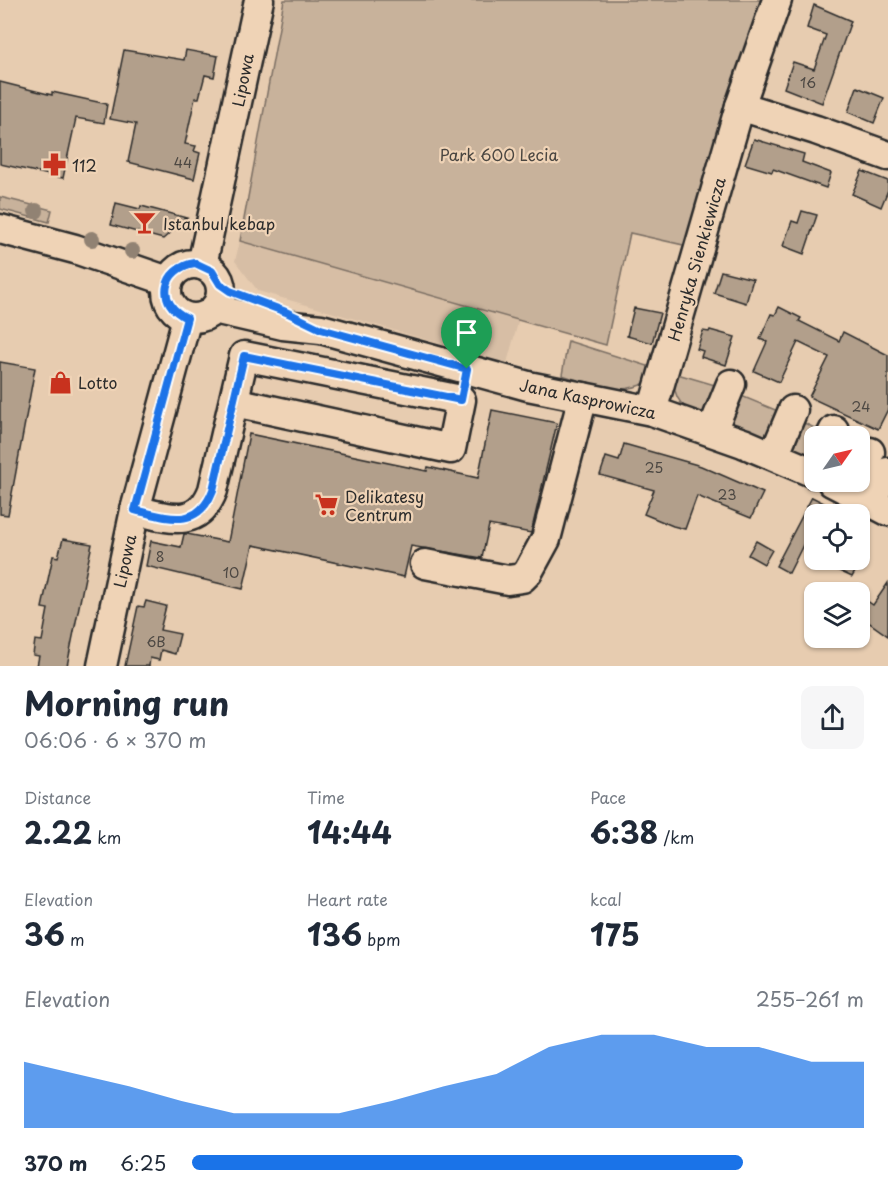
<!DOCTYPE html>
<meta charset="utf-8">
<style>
:root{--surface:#fff;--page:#f6f6f7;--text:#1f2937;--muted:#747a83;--accent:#1a73e8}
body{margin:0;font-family:"Playpen Sans",sans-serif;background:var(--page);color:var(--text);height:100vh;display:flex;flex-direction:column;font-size:22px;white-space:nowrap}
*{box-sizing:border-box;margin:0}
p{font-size:20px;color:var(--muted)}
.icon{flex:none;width:33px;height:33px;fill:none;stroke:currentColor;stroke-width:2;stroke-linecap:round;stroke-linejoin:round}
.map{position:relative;height:666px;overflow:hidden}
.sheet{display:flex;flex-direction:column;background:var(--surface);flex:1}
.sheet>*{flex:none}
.needle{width:39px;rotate:56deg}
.tools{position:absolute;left:804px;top:426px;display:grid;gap:12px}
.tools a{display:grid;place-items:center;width:66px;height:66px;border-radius:12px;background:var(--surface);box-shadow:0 2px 4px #0004;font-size:30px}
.pin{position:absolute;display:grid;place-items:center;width:51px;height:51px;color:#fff;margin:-62px -26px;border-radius:50% 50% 50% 0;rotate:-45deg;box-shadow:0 0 6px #0007}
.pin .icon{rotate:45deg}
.round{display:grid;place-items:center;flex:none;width:63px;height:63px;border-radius:12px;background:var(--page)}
.overview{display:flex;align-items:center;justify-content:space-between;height:102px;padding:0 24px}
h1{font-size:33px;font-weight:700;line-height:45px}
.metrics{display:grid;grid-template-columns:repeat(3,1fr);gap:9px;height:102px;padding:6px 24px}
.metrics div{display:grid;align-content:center}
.metrics b{font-size:30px;font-weight:700}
.metrics small{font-size:16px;font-weight:400}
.metrics p{font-size:16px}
.chart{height:168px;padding:12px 24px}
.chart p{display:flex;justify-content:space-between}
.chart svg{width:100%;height:108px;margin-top:6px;fill:var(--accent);opacity:.7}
ul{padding:0 24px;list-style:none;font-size:20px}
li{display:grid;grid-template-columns:96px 72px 1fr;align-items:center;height:45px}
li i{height:15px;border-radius:8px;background:var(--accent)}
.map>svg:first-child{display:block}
.built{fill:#d7bea5}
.green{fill:#c8b29b;stroke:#7a6e63;stroke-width:1.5}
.building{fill:#b29f8b;stroke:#2b2b2b;stroke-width:1.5}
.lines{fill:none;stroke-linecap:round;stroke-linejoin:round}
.minor-casing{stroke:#2b2b2b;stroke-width:33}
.minor{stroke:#efd3b6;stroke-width:28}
.tree{fill:#918273}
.route-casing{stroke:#fff;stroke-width:12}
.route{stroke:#1a73e8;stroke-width:8}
.labels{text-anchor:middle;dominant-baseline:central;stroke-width:4.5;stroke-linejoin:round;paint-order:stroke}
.number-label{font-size:14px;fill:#4d4843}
.street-label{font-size:16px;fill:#2b2b2b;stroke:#efd3b6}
.park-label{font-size:16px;fill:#4a4641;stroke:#efd3b6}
.poi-label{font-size:16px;fill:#2b2b2b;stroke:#efd3b6;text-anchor:start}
</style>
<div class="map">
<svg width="888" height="666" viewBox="0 0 888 666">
<rect width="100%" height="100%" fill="#e7ccb0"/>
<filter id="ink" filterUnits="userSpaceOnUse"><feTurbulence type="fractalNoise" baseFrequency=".0167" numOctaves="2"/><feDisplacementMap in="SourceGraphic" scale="12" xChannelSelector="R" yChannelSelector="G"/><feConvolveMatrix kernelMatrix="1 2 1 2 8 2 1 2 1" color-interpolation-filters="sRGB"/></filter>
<g filter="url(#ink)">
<polygon class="built" points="240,241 519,319 507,363 258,291 235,261"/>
<g class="green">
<polygon points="284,0 770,0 688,246 630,233 606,345 240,241"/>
<polygon points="0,197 52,210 49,222 0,209"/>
<path d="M 568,341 L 651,367 L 649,381 C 620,398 591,384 562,375 Z"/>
<path d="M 674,373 L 725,388 L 713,423 C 688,410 671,405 674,373 Z"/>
<polygon points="739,395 785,414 773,444 725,427"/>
<polygon points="798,420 827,434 826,436 814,436 814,462 784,448"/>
</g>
<g class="building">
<polygon points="814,5 851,21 822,103 784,88 793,62 814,69 826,35 807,28"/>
<polygon points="124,50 184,60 186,50 218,56 214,77 205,75 199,98 195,98 185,144 196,146 194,151 200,153 194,179 128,162 136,124 110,119"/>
<polygon points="0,82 52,95 52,92 107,104 104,123 76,118 63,178 0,164"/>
<polygon points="857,87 884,98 874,123 848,112"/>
<polygon points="754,139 804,154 802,162 831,173 826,188 773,169 772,172 745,164"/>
<polygon points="862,171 888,181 888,190 881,207 852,194"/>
<polygon points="116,203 140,209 141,206 187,218 163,239 111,225"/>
<polygon points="802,211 817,215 804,254 783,246 792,221 798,223"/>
<polygon points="721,271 753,279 746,303 714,293"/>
<polygon points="779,307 801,318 799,321 839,341 843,332 888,355 888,409 878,429 809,397 829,357 798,342 779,382 754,371 767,342 760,339 771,314 775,315"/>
<polygon points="634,308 660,313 652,343 627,336"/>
<polygon points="710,330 735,337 726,365 701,357 703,351 697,349 703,331 709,332"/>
<polygon points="0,362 35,368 8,515 0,514"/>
<polygon points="492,410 557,423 531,533 489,525 482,558 411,546 404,577 253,545 243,589 146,566 151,541 181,547 184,534 187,534 228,542 249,434 427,471 428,467 478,478"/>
<polygon points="624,444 701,466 763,493 751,518 697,496 685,529 673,526 644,514 654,490 600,475 606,457 619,461"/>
<polygon points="812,497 824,503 819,514 814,514 814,545 805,541 789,573 776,566"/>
<polygon points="63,539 92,544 86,572 67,666 37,666 39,656 33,655 35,640 42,641 48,609 42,608 53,556 58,557"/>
<polygon points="756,541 772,550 764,564 748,555"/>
<polygon points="816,560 862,560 852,577"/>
<polygon points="888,583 888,636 860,616 860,596 873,605"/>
<polygon points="146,601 166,606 160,630 180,634 175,654 161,650 159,660 150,658 149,666 125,666 138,606 144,607"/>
</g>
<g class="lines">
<defs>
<g id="minor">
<polyline points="740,106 816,130 888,156"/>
<polyline points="0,229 75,249 168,281"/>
<circle cx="194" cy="291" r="27"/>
<polyline points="202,265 259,0"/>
<polyline points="214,309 283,325 321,329 528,386 652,411 743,443 814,473"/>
<polyline points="652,411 740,106 777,0"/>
<polyline points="712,431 731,384"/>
<polyline points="831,436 834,430"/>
<polyline points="774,455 793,410"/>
<polyline points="860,470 870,452"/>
<polyline points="832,482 888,511"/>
<polyline points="869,501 888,472"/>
<path d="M 135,510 C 168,518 198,530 213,490 L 244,356 L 461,400 L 451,449 L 234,402"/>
<polyline points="425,564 508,580 522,578 528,572 546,539 583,397"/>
<polyline points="102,666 135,510 187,318"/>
</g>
</defs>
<use href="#minor" class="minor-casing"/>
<use href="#minor" class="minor"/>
</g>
<g class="tree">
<circle cx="36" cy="211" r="8"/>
<circle cx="92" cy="239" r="8"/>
<circle cx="132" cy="251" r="8"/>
</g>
</g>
<g class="lines" filter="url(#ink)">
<defs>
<path id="route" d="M 195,263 L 212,271 L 220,284 L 230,291 L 286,312 L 321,329 L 467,369 L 461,400 L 244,356 L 213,490 C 198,530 168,518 135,510 L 187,318 C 155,304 162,268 195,263 Z"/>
</defs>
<use href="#route" class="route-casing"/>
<use href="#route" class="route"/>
</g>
<defs>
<symbol id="pharmacy-bare" viewBox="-9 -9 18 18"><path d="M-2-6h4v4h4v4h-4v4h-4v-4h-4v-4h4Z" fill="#c8321e" stroke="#efd3b6" stroke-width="2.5" paint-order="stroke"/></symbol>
<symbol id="bar-bare" viewBox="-9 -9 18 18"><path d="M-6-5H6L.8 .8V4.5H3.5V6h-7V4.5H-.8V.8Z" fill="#c8321e" stroke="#efd3b6" stroke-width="2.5" paint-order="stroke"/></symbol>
<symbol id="shop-bare" viewBox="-9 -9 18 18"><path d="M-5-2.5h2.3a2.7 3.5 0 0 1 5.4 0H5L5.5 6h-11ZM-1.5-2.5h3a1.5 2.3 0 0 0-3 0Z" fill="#c8321e" stroke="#efd3b6" stroke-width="2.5" paint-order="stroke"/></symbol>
<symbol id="supermarket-bare" viewBox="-9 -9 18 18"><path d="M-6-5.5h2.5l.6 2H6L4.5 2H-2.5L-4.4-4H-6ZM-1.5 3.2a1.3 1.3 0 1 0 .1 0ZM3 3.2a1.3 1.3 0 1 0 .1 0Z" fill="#c8321e" stroke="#efd3b6" stroke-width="2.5" paint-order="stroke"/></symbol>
</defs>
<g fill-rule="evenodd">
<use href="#pharmacy-bare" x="38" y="148" width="33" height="33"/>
<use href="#bar-bare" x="128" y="206" width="33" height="33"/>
<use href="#shop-bare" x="44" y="366" width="33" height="33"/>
<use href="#supermarket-bare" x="310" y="488" width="33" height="33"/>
</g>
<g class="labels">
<g class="number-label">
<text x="808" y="82">16</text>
<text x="183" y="162">44</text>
<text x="861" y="406">24</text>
<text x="654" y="467">25</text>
<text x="727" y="494">23</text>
<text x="160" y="556">8</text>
<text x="231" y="572">10</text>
<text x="156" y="641">6B</text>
</g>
<g class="street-label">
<text transform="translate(242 80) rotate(-79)">Lipowa</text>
<text transform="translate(696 259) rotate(-74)">Henryka Sienkiewicza</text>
<text transform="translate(588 398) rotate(12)">Jana Kasprowicza</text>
<text transform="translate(124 561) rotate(-78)">Lipowa</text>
</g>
<g class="park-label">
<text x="499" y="154">Park 600 Lecia</text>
</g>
<g class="poi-label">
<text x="72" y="165">112</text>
<text x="163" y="223">Istanbul kebap</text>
<text x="78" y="382">Lotto</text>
<text x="345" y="496">Delikatesy<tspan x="345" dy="18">Centrum</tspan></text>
</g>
</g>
</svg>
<div class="tools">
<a><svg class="needle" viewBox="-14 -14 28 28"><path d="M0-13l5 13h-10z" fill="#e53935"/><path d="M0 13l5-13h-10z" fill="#747a83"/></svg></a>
<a><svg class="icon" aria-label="locate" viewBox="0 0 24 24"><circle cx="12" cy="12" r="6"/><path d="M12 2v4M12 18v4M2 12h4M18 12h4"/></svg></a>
<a><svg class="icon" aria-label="layers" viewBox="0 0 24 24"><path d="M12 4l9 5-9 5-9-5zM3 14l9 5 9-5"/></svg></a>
</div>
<div class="pin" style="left:467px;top:369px;background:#1e9e55"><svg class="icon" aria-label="arrive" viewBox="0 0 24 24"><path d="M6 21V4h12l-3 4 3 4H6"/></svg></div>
</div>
<section class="sheet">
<div class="overview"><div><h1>Morning run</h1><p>06:06 · 6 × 370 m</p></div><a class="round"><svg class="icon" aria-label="share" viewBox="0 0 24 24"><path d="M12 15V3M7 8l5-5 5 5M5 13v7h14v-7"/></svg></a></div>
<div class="metrics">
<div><p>Distance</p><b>2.22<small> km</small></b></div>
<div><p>Time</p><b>14:44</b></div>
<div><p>Pace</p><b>6:38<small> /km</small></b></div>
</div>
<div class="metrics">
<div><p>Elevation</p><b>36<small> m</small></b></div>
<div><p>Heart rate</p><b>136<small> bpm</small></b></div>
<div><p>kcal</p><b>175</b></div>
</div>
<div class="chart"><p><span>Elevation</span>255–261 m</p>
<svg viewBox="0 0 160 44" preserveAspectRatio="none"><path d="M0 44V17L10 22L20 27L30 33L40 38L50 38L60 38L70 33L80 27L90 22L100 11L110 6L120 6L130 11L140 11L150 17L160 17V44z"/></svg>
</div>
<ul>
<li><b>370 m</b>6:25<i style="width:82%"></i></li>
</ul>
</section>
